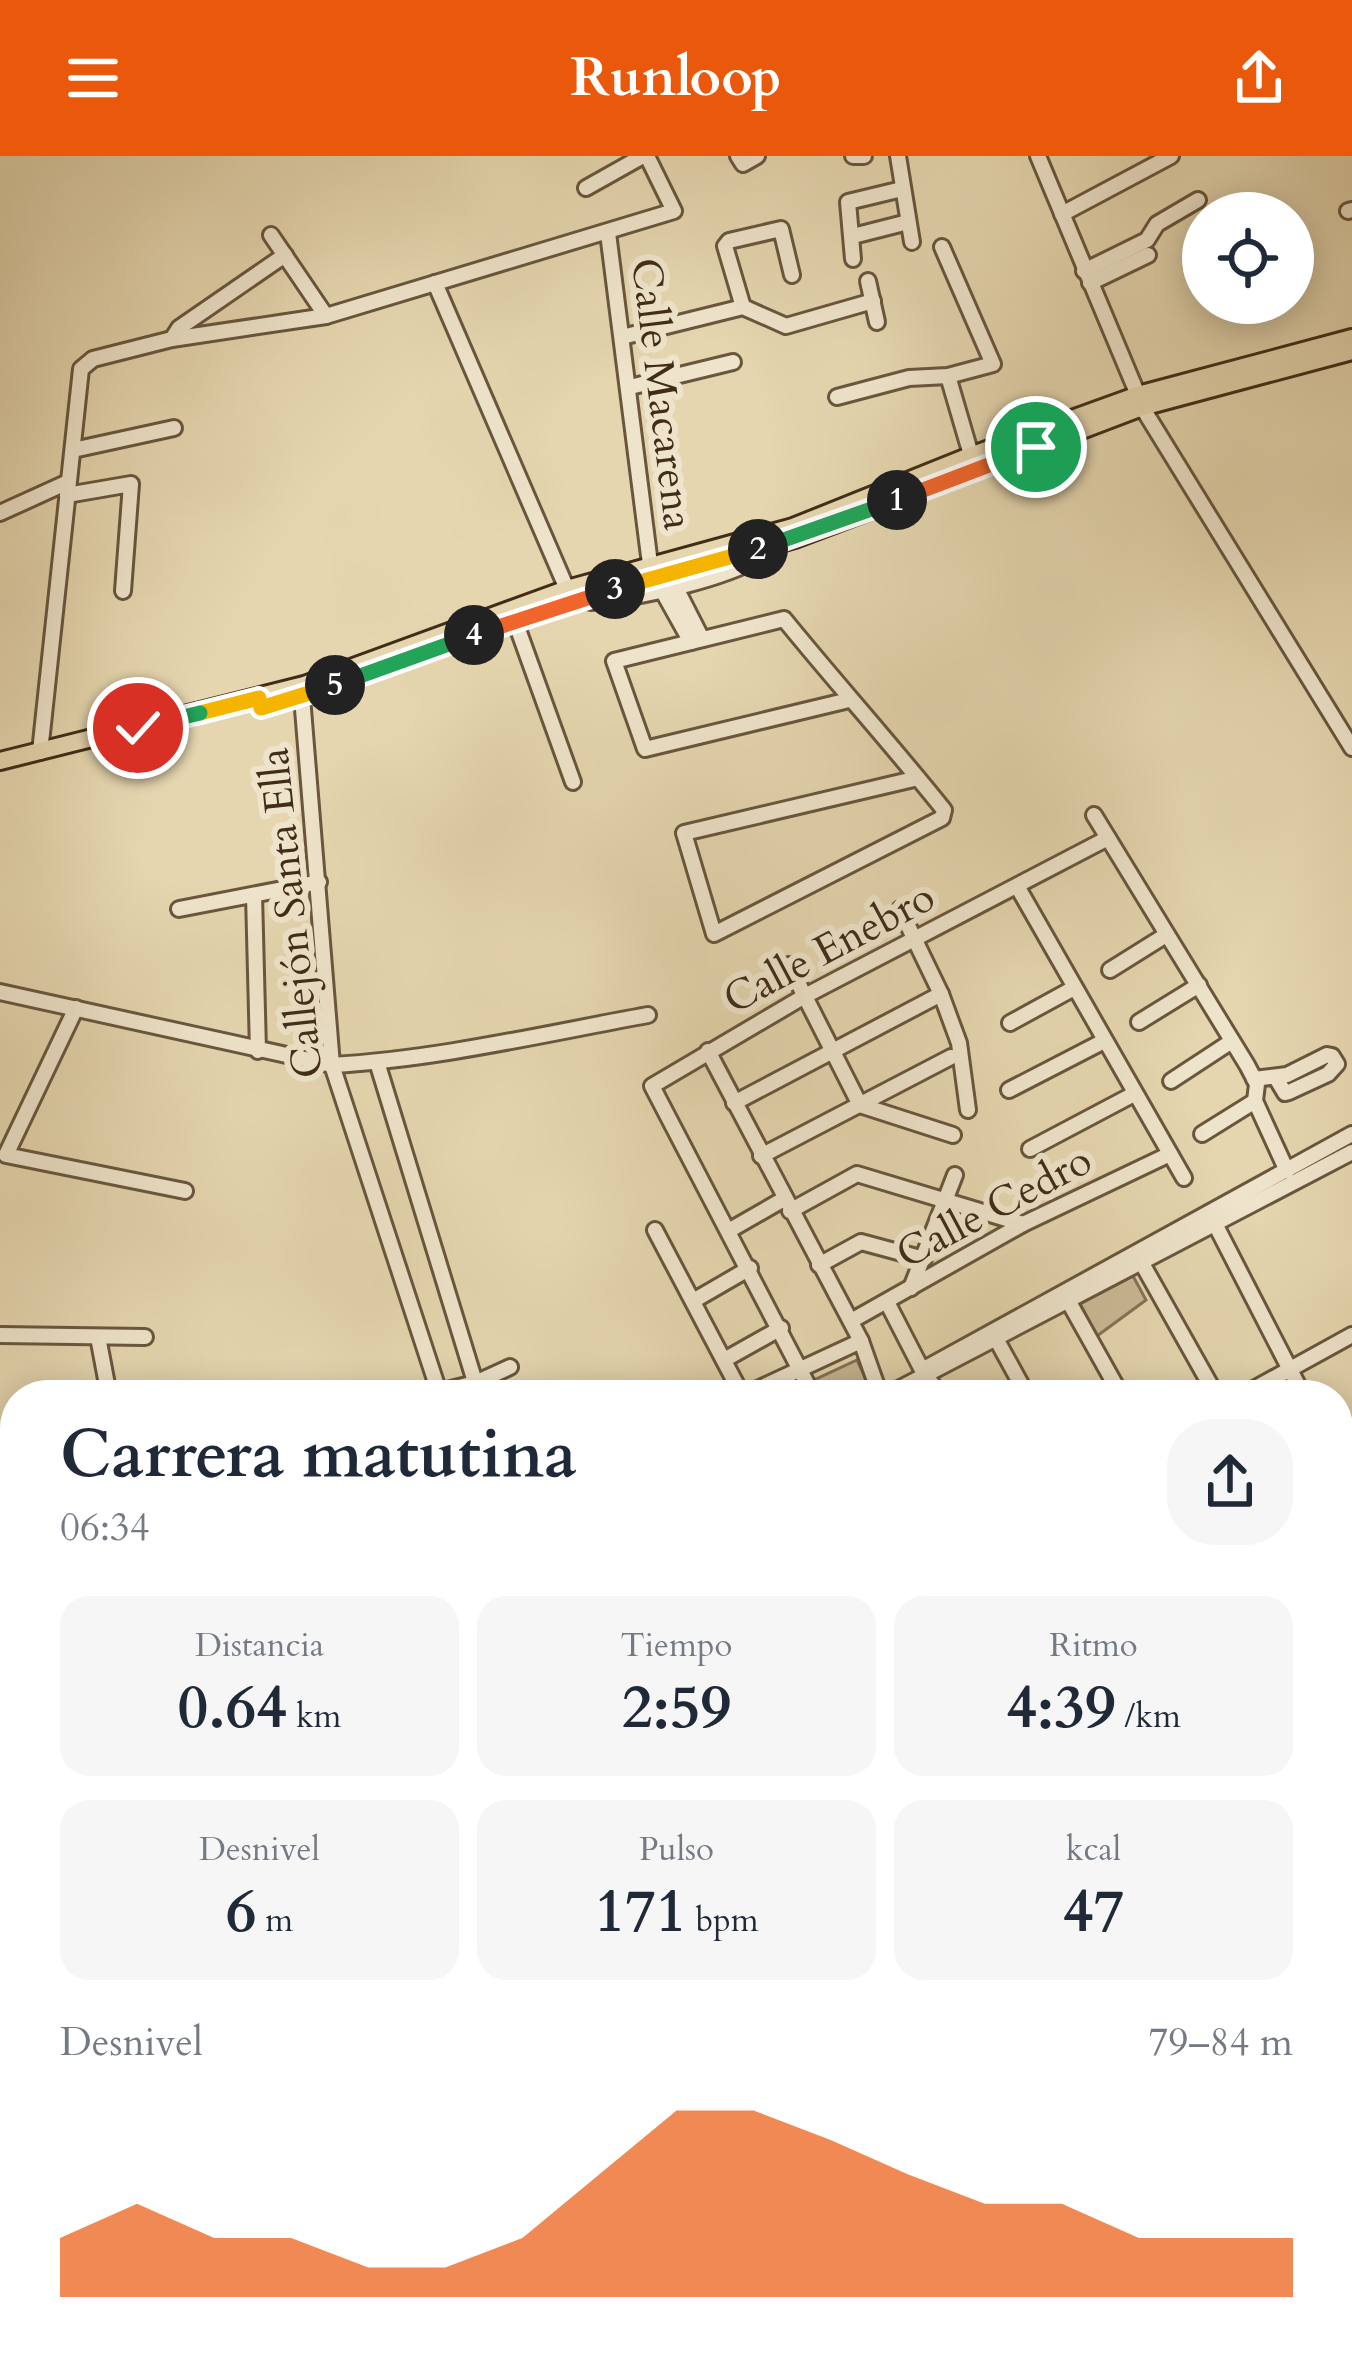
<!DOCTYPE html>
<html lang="es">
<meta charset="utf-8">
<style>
:root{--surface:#fff;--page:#f6f6f7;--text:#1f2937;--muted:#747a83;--accent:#ea580c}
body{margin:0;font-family:Cardo,serif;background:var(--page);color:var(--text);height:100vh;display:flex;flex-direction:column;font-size:45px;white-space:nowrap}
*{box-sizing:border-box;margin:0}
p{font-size:39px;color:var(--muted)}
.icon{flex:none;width:66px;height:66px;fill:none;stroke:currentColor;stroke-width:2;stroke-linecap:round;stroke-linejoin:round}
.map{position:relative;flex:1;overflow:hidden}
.side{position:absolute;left:0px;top:1224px;width:1353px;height:975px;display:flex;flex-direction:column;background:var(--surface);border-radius:48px 48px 0 0;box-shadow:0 6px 30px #0003}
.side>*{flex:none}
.buttons{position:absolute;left:1182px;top:36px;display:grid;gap:24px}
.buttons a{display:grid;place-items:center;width:132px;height:132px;border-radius:50%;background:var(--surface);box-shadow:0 6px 30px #0003;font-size:60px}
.pin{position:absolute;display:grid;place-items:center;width:102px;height:102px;color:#fff;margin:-51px;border:6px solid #fff;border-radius:50%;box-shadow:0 3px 12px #0007}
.km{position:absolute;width:60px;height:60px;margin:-30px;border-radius:50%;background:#222;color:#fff;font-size:33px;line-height:60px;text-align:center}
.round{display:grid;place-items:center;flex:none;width:126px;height:126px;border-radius:48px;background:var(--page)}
.overview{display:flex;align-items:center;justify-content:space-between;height:204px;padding:0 60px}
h1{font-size:66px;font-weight:700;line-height:90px}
.stats{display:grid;grid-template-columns:repeat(3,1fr);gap:18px;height:204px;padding:12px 60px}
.stats div{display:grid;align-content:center;border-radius:30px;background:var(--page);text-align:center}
.stats b{font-size:60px;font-weight:700}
.stats small{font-size:33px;font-weight:400}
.stats p{font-size:33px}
.chart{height:336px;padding:24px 60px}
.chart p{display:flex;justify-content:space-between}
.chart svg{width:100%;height:216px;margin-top:12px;fill:var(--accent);opacity:.7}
header{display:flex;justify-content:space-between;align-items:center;height:156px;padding:0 60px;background:var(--accent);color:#fff;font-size:54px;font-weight:700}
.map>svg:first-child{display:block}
.green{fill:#c9b995;stroke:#847256;stroke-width:3}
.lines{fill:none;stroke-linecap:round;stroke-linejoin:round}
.minor-casing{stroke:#69563d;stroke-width:20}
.major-casing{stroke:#402c17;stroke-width:22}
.minor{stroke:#eee4cb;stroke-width:14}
.major{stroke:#e5d6af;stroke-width:16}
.split-1-casing{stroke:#fff;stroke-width:24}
.split-2-casing{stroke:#fff;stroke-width:24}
.split-3-casing{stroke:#fff;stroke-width:24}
.split-4-casing{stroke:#fff;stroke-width:24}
.split-5-casing{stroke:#fff;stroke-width:24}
.split-6-casing{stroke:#fff;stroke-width:24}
.split-7-casing{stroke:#fff;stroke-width:24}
.split-1{stroke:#f0652b;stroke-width:15}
.split-2{stroke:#22a559;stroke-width:15}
.split-3{stroke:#f5b400;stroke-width:15}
.split-4{stroke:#f0652b;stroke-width:15}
.split-5{stroke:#22a559;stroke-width:15}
.split-6{stroke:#f5b400;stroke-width:15}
.split-7{stroke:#22a559;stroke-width:15}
.labels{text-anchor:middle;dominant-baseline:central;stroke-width:12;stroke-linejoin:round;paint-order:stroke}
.street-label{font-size:42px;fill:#402c17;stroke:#eee4cb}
</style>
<header><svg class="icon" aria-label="menu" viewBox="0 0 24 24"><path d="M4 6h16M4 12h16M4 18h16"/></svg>Runloop<svg class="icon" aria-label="share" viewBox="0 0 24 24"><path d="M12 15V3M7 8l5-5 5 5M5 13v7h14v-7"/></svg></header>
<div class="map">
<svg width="1352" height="2197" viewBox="0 0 1352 2197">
<rect width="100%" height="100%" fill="#e5d6af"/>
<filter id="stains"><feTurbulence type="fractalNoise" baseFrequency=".00167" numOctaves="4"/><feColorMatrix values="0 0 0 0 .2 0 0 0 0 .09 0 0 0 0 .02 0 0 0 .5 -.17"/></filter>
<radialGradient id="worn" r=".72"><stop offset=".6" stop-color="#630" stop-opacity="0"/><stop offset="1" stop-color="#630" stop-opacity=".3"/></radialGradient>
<g class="green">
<polygon points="1133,1120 1146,1144 1097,1180 1080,1148"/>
<polygon points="857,1204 870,1232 855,1239 820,1239 814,1224"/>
<polygon points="1352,1660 1352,1780 1338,1789 1338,1666"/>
<polygon points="902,2184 1301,2184 1307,2197 897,2197"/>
</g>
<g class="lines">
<defs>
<g id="minor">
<polyline points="738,0 743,8 757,0"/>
<polyline points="853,0 864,0"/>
<polyline points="898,0 912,86"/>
<polyline points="1038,0 1138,239"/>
<polyline points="586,32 643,0"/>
<polyline points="1348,55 1352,54"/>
<polyline points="1062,58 1171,0"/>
<polyline points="608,77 650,408"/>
<polyline points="271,79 326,160"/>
<polyline points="853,80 908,66"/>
<polyline points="853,103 848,46 902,33"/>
<polyline points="1084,115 1147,84 1157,68 1198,44"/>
<polyline points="868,125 877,166"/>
<polyline points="435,127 567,433"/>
<polyline points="1090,127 1148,99"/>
<polyline points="743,151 725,90 729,85 781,73 792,119"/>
<polyline points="622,181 743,151 786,170 873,145"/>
<polyline points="172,183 179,172 285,99"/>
<polyline points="948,220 974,309"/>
<polyline points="630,231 733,206"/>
<polyline points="837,241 909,222 948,220 993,208 942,91"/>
<polyline points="1142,251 1352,592"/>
<polyline points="73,294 174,272"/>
<polyline points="67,339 131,328 123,435"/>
<polyline points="0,357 68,326"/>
<polyline points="675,430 702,483"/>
<polyline points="662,434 691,486"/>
<path d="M 591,446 C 642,441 734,423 775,392"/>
<polyline points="515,465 573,626"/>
<polyline points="302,541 332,909 440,1239"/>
<path d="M 849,544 L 645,593 L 614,505 L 784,463 C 836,527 892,589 944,654 L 942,662 L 714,778 L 684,677 L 918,622"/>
<polyline points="40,596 81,213 93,203 172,183 326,160 674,55 647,0"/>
<polyline points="1094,659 1247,909 1257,928 1255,945 1287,1015"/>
<polyline points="1017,730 1184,1022"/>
<polyline points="254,739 258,895"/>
<polyline points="179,753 319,726"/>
<polyline points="900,753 941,838 959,887 968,954"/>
<polyline points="789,809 860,949 953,979"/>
<polyline points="1110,814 1166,779"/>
<path d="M 0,836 L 332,909 C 438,903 543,878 648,859"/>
<polyline points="76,852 6,999 185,1035"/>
<polyline points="1139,866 1199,829"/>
<polyline points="1010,867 1074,832"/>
<polyline points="708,895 861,1185 880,1239"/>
<polyline points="377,906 479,1239"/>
<polyline points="1254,923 1287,919 1327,899 1332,900 1337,908 1328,918 1289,936 1285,937 1276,922"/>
<polyline points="1171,925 1232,885"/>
<polyline points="1009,934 1104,885"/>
<polyline points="734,947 941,838"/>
<polyline points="1202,978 1255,945"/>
<polyline points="1030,993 1134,938"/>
<polyline points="761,1000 951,901"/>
<polyline points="790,1055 857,1018 1023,1068"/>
<polyline points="1212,1062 1303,1239"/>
<polyline points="655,1074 742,1239"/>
<polyline points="730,1074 784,1043"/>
<polyline points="1139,1102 1216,1239"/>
<polyline points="819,1109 861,1086 924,1103"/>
<polyline points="911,1132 955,1019"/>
<polyline points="1065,1139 1121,1239"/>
<polyline points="693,1145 750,1112"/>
<polyline points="887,1146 922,1214 940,1239"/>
<polyline points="851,1165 1023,1068 1170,998"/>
<polyline points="0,1179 145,1181"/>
<polyline points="994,1179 1027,1239"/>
<polyline points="98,1181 109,1239"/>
<polyline points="724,1204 781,1172"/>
<polyline points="926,1212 1352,978"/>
<polyline points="439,1236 475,1227 510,1211"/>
<polyline points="745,1239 861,1185"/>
<polyline points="813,1239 652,930 803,841 1108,682"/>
<polyline points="887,1239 1352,996"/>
<polyline points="1243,1239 1352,1179"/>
<polyline points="0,1282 15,1282"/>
<polyline points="1338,1303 1352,1329"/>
<polyline points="1338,1395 1352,1386"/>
<polyline points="1338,1408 1352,1432"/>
<polyline points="0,1427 15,1428"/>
<polyline points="1338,1538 1352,1564"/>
<polyline points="0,1624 15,1622"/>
<polyline points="1338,1860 1352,1853"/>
<polyline points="1352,1911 1344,1946 1352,1979"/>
<polyline points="1338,1980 1352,2009"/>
<polyline points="82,2184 83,2197"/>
<polyline points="147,2184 147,2197"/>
<polyline points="203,2184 205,2197"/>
<polyline points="607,2184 609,2197"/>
<polyline points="685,2184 687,2197"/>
<polyline points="762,2184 762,2197"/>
<polyline points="334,2197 594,2184"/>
</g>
<g id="major">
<polyline points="411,502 562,448 795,383 1142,251 1352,195"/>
<polyline points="0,605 304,529 567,433 793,371 970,300 1138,239 1352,182"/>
</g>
</defs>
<use href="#minor" class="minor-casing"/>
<use href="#major" class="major-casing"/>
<use href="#minor" class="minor"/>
<use href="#major" class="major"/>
</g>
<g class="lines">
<defs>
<polyline id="split-1" points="897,344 1036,291"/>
<polyline id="split-2" points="758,393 897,344"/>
<polyline id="split-3" points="615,433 758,393"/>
<polyline id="split-4" points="474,479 615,433"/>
<polyline id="split-5" points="335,529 474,479"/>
<polyline id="split-6" points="200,557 259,542 261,552 335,529"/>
<polyline id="split-7" points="138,572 200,557"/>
</defs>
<use href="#split-1" class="split-1-casing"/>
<use href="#split-2" class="split-2-casing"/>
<use href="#split-3" class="split-3-casing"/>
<use href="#split-4" class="split-4-casing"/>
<use href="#split-5" class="split-5-casing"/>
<use href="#split-6" class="split-6-casing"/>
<use href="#split-7" class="split-7-casing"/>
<use href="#split-1" class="split-1"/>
<use href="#split-2" class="split-2"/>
<use href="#split-3" class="split-3"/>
<use href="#split-4" class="split-4"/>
<use href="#split-5" class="split-5"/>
<use href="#split-6" class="split-6"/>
<use href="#split-7" class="split-7"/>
</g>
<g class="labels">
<g class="street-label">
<text transform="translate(662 238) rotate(83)">Calle Macarena</text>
<text transform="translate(291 757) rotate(-96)">Callejón Santa Ella</text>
<text transform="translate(829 792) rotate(-28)">Calle Enebro</text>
<text transform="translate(994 1051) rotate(-28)">Calle Cedro</text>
</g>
</g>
<rect width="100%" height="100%" filter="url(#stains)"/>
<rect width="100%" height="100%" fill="url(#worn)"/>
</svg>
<div class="buttons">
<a><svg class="icon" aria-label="locate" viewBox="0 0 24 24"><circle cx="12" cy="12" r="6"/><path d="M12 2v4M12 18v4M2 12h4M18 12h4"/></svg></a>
</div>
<div class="pin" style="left:1036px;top:291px;background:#1e9e55"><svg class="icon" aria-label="arrive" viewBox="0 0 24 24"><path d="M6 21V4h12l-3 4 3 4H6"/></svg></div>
<div class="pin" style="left:138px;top:572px;background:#d93025"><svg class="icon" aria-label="check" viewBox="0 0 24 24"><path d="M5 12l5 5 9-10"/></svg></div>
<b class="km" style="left:897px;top:344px">1</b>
<b class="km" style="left:758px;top:393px">2</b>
<b class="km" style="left:615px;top:433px">3</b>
<b class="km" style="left:474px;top:479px">4</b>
<b class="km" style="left:335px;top:529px">5</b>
<section class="side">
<div class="overview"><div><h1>Carrera matutina</h1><p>06:34</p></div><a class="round"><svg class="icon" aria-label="share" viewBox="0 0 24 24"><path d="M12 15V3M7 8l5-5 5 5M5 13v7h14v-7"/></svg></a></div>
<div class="stats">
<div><p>Distancia</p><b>0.64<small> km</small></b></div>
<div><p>Tiempo</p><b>2:59</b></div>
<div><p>Ritmo</p><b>4:39<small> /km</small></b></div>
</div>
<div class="stats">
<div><p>Desnivel</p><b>6<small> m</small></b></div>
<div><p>Pulso</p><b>171<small> bpm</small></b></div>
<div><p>kcal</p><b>47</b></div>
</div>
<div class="chart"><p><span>Desnivel</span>79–84 m</p>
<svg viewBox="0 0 160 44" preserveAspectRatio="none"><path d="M0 44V32L10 25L20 32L30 32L40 38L50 38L60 32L70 19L80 6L90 6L100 12L110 19L120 25L130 25L140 32L150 32L160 32V44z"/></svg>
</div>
</section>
</div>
